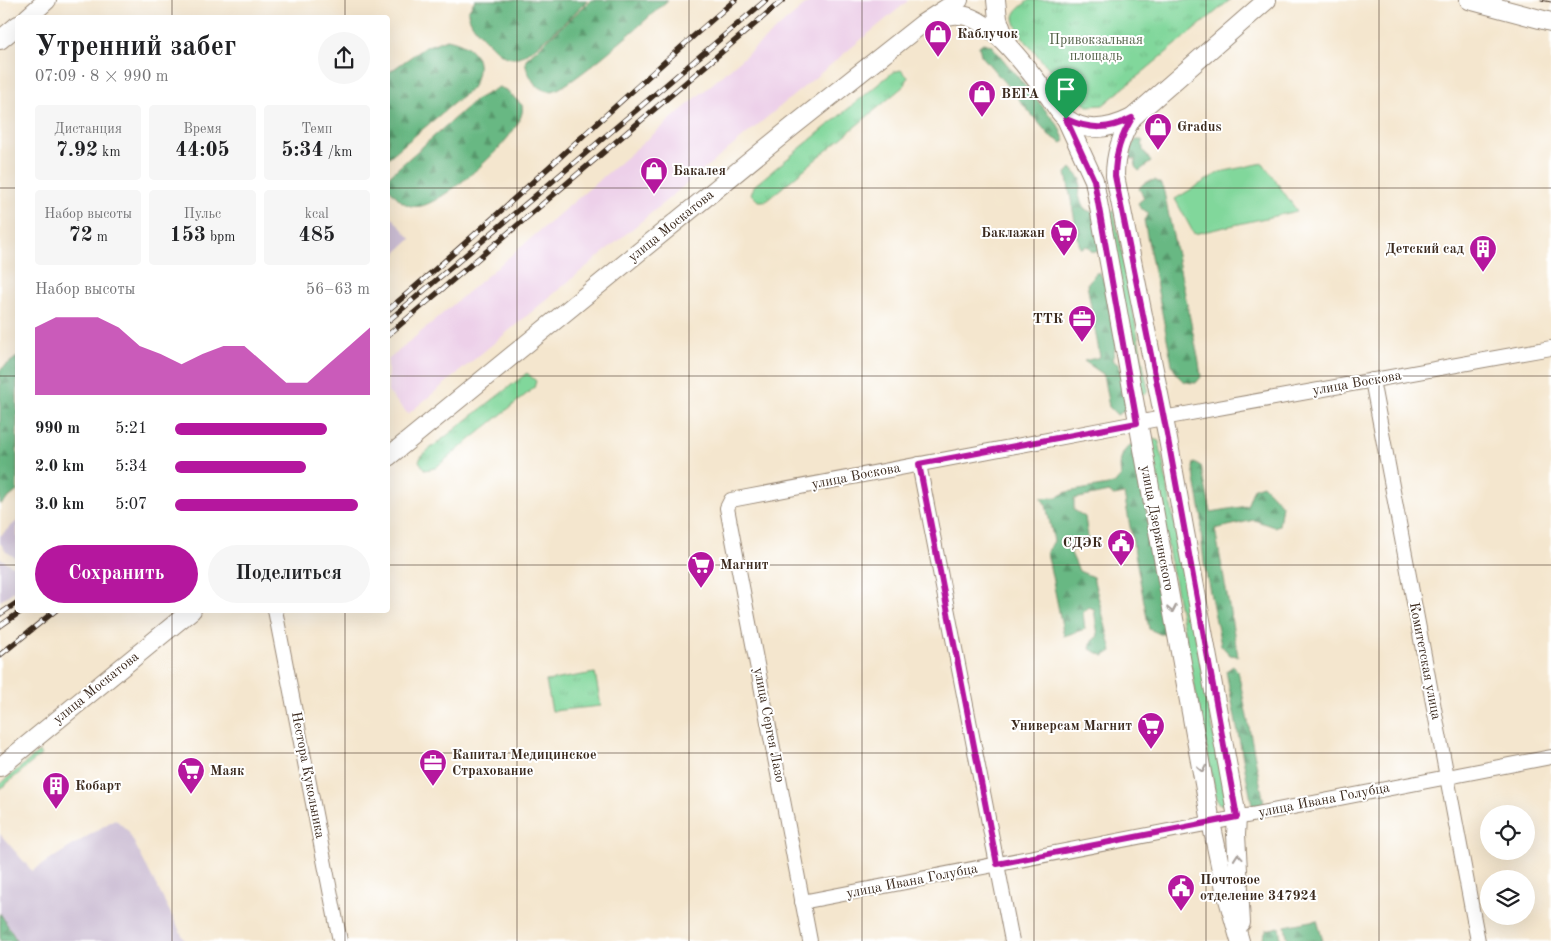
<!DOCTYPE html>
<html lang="ru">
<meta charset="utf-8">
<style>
:root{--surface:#fff;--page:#f6f6f6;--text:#202124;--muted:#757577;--accent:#b5179e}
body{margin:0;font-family:"Old Standard TT",serif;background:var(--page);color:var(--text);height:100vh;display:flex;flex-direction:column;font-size:19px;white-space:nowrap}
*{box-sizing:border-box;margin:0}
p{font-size:16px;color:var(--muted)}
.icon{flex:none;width:28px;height:28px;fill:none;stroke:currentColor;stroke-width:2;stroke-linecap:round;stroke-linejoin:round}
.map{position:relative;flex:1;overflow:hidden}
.side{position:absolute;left:15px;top:15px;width:375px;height:598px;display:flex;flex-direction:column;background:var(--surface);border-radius:5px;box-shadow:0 5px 20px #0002}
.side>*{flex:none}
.fabs{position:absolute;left:1480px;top:805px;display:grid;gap:10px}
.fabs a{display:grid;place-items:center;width:55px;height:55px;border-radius:50%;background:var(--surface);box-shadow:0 5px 20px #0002;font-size:25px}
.pin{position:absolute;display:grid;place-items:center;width:42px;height:42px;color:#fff;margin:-51px -21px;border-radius:50% 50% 50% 0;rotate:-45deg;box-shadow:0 0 5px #0007}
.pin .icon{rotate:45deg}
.round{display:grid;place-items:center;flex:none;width:52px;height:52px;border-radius:26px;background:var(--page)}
.overview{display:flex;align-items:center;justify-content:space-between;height:85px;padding:0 20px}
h1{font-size:28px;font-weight:700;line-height:38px}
.figures{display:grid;grid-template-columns:repeat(3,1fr);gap:8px;height:85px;padding:5px 20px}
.figures div{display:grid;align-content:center;border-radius:5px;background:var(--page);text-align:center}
.figures b{font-size:21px;font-weight:700}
.figures small{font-size:14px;font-weight:400}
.figures p{font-size:14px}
.chart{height:140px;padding:10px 20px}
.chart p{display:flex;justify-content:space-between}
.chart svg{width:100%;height:90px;margin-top:5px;fill:var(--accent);opacity:.7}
.button{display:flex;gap:10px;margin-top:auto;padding:10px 20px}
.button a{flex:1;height:58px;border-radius:30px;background:var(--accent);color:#fff;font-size:20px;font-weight:700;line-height:58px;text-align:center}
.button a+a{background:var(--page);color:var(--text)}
ul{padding:0 20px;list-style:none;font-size:16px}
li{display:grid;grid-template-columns:80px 60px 1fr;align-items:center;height:38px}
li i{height:12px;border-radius:6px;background:var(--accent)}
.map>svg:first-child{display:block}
.built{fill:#edd0e9}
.industrial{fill:#ccbed4}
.grass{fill:#81d79b;stroke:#5e805c}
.forest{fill:url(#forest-firs);stroke:#527150}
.park{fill:url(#park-tufts);stroke:#5e805c}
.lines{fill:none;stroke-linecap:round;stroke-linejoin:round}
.minor-casing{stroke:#988876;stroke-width:16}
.major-casing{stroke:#988876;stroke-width:20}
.minor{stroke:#fff;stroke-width:14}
.major{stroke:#fff;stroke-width:18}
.tram{stroke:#3b2a1e;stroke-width:1}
.rail-casing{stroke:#3b2a1e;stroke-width:5.5}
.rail{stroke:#fff;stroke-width:4;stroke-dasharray:11;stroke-linecap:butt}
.oneway{stroke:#a79f9a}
.route-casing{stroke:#fff;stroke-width:10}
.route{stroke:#b5179e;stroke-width:6}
.grid{fill:none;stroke:#3b2a1e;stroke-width:1;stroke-opacity:0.55}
.labels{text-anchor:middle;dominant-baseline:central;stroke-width:4;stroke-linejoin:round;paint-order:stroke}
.poi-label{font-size:14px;font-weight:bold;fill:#3b2a1e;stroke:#fff;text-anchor:start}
.park-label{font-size:14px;fill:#505e44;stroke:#fff}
.street-label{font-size:14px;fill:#3b2a1e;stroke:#fff}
</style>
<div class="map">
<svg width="1551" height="941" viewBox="0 0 1551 941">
<defs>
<pattern id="forest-firs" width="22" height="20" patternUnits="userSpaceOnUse" patternTransform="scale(1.25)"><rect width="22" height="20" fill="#68b883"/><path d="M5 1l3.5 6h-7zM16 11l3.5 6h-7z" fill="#57966b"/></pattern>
<pattern id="park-tufts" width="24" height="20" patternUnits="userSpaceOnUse" patternTransform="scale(1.25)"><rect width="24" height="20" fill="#81d79b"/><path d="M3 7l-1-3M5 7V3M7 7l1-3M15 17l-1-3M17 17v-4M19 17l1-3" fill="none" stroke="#70b985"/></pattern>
</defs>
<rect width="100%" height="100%" fill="#fff"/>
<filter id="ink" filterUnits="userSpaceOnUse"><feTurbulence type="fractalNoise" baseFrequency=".02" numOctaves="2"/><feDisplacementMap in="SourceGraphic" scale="10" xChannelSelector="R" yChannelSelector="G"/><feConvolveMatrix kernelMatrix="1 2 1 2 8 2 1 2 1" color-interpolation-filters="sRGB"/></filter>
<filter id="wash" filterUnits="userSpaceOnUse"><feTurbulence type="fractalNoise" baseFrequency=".0096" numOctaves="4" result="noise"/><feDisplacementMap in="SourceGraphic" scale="20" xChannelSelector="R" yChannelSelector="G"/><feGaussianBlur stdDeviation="1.12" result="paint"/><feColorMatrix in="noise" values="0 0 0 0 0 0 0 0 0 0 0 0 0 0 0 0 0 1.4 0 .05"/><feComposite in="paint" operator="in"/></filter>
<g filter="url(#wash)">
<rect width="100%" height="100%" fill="#f4e6ce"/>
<polygon class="built" points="811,0 909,0 408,414 388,392 388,360"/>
<g class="industrial">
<polygon points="388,213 411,239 388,260"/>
<polygon points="17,521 17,559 7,552 0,543 0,536"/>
<polygon points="0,558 17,569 18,588 0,601"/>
<polygon points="115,819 128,831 185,941 0,941 0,834 32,871"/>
</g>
<g class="grass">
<polygon points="1263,163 1297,211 1194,234 1175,199 1220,172"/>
<polygon points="1114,211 1148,390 1144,395 1139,391 1105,213"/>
<polygon points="1153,439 1159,441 1226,800 1222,805 1217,802 1148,444"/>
<polygon points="39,752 41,755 0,789 0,784"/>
</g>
<g class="forest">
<path d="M 475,0 L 588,0 C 574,13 531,58 513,58 C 503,58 495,49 488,42 C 479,33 469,24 468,11 Z"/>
<path d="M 591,0 L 668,0 C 650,16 570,89 552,91 C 545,92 536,87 533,81 C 528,73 525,68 526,59 Z"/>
<path d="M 447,39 C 476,45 486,62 472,88 L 388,158 L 388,73 L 425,47 Z"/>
<polygon points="983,43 991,45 1058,125 1065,141 1062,143 1049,135 981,55 979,46"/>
<path d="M 499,87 L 506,90 L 522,105 C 530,130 445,202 421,206 C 411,208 403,204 397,197 C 390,191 387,186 388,177 L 475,100 Z"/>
<polygon points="1136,140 1142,140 1143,150 1151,162 1139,171 1135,167 1136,160 1130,158 1132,145"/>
<polygon points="1071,168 1081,179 1079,196 1084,209 1094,213 1101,249 1097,252 1091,251 1088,246 1080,248 1066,173"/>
<path d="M 1155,180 L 1161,184 L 1164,192 L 1199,362 L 1201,377 L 1196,383 C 1181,383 1178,378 1172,364 L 1144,220 L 1149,213 L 1140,208 L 1138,203 L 1144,198 L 1139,188 L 1144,183 Z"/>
<polygon points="1096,273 1100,273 1106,285 1117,342 1112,360 1119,365 1127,404 1124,411 1117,415 1109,407 1103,374 1084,361 1100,357 1087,284"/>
<polygon points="17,357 17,491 0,505 0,370"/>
<path d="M 1132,444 L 1134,446 L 1168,628 L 1167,634 L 1160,634 L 1149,629 L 1124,494 L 1114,496 L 1109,492 L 1074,499 L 1074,510 L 1085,517 L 1089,544 L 1070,551 L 1079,571 L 1093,577 L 1112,651 L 1104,656 L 1090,649 L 1092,641 L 1098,636 L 1094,609 L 1089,607 L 1083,613 L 1085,629 L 1064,636 L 1047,552 L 1054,541 L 1046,505 L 1041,498 L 1057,497 L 1067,492 L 1114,484 L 1121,476 C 1119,464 1120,451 1132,444 Z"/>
<polygon points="1194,463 1201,466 1211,512 1247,506 1254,488 1263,485 1282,505 1279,525 1274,527 1254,520 1215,529 1238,656 1230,655 1221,645 1204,563 1201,534 1202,518 1193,468"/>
<polygon points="1233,666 1238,671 1264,803 1260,806 1252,805 1226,671"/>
<polygon points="0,913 17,941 0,941"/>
<polygon points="1317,920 1323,941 1288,941 1285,926"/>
<polygon points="1279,927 1281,941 1262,941 1266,930"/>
</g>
<g class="park">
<path d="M 1029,0 L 1230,0 L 1103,105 L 1087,106 C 1072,92 1013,36 1014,17 C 1015,10 1023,5 1029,0 Z"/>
<polygon points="901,70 908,77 905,85 766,201 758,201 751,194 754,186 893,72"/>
<polygon points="527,373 536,381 534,388 435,468 425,470 419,461 422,455"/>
<polygon points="595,673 601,706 552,711 546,681"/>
</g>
</g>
<g filter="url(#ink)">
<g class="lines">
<defs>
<g id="minor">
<polyline points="1372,380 1478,941"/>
<polyline points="919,464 1012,941"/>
<polyline points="275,610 340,941"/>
<polyline points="802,902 1551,757"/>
<polyline points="810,941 727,508 731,500 1163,418 1551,348"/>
</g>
<g id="major">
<polyline points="996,0 998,19 1007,44"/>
<polyline points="1469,0 1551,22"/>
<polyline points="27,18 47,0"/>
<path d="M 937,19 C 944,17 951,14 959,15 C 992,16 1031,74 1050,98 C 1055,105 1060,115 1067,119 C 1087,134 1112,128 1132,118 L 1267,0"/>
<polyline points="0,40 18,25"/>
<path d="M 1132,118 C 1121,137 1115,154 1115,176 L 1167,434 L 1237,817 L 1236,835 L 1241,923"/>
<polyline points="1066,119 1094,180 1211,822 1225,889 1240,941"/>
<polyline points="388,457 792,127 922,24 959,0"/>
<polyline points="0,767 192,610"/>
</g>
</defs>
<use href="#minor" class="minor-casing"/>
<use href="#major" class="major-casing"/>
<use href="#minor" class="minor"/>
<use href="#major" class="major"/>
<polyline class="tram" points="1541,0 1551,2"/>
<defs>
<g id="rail">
<path d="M 388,310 C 507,210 617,101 735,0"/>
<polyline points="388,321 766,0"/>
<polyline points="388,335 783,0"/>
<polyline points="0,614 18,602"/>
<polyline points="0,626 23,610"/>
<polyline points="0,655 56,610"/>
</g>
</defs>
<use href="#rail" class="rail-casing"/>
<use href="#rail" class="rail"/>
</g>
<defs><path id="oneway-chevron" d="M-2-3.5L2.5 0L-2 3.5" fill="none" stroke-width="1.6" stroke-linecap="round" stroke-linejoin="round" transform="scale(1.25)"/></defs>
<g class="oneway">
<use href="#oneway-chevron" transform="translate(1172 609) rotate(79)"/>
<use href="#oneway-chevron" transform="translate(1202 769) rotate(79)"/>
<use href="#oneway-chevron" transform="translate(1238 857) rotate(-95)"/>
</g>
</g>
<g class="lines" filter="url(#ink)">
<defs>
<path id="route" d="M 1132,118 C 1121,137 1115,154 1115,176 L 1167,434 L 1237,817 L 997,864 L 919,464 L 1137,423 L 1094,180 L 1066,119 C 1090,130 1109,130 1132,118 Z"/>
</defs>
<use href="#route" class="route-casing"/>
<use href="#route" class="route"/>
</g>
<path class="grid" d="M 172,0 L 172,18M 345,0 L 345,18M 517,0 L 517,941M 689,0 L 689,941M 862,0 L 862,941M 1034,0 L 1034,941M 1206,0 L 1206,941M 1379,0 L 1379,941M 0,188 L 18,188M 388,188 L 1551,188M 0,376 L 18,376M 388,376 L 1551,376M 0,565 L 18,565M 388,565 L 1551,565M 172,610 L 172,941M 345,610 L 345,941M 0,753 L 1551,753"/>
<defs>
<symbol id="shop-pin" viewBox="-11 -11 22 30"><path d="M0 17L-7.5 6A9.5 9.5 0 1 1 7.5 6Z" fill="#b5179e" stroke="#fff"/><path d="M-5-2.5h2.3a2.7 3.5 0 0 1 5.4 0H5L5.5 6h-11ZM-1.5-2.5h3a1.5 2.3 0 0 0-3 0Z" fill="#fff"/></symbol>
<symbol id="supermarket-pin" viewBox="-11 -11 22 30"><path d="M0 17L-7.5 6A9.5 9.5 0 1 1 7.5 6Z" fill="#b5179e" stroke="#fff"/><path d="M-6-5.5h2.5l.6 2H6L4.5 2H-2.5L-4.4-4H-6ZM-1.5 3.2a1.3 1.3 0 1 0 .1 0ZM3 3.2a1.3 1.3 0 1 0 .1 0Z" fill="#fff"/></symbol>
<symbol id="building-pin" viewBox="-11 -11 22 30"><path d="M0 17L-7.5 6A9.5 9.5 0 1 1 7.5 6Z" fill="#b5179e" stroke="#fff"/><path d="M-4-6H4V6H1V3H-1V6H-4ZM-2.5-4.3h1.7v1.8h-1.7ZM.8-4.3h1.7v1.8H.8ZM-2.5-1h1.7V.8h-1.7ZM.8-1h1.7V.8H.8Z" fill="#fff"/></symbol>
<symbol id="office-pin" viewBox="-11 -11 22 30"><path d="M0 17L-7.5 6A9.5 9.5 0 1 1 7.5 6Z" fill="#b5179e" stroke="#fff"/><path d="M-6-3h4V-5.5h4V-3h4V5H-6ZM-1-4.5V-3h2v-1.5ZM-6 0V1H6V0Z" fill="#fff"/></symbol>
<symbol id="civic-pin" viewBox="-11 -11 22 30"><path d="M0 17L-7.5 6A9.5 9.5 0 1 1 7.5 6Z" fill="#b5179e" stroke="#fff"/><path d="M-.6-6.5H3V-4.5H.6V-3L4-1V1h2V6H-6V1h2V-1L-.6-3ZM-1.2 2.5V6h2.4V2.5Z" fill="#fff"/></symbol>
</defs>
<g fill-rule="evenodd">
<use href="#shop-pin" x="922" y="18" width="32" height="43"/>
<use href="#shop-pin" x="966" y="78" width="32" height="43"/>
<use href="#shop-pin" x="1142" y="111" width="32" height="43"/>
<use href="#shop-pin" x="638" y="155" width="32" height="43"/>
<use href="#supermarket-pin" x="1048" y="217" width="32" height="43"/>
<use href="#building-pin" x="1467" y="233" width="32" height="43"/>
<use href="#office-pin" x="1066" y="303" width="32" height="43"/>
<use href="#civic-pin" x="1105" y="527" width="32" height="43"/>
<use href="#supermarket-pin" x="685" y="549" width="32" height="43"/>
<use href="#supermarket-pin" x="1135" y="710" width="32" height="43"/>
<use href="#office-pin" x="417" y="747" width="32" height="43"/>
<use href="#supermarket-pin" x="175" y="755" width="32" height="43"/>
<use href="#building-pin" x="40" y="770" width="32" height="43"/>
<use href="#civic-pin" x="1165" y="872" width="32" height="43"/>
</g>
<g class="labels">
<g class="poi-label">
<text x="957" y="34">Каблучок</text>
<text x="1001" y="94">ВЕГА</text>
<text x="1177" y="127">Gradus</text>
<text x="673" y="171">Бакалея</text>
<text x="1045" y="233" text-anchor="end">Баклажан</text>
<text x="1464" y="249" text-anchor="end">Детский сад</text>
<text x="1063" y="319" text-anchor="end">ТТК</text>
<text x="1102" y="543" text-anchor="end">СДЭК</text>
<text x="720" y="565">Магнит</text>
<text x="1132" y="726" text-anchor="end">Универсам Магнит</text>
<text x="452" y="755">Капитал Медицинское<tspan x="452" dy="16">Страхование</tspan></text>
<text x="210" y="771">Маяк</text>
<text x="75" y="786">Кобарт</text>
<text x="1200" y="880">Почтовое<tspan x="1200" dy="16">отделение 347924</tspan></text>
</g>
<g class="park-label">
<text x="1096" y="40">Привокзальная<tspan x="1096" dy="16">площадь</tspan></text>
</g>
<g class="street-label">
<text transform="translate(671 226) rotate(-39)">улица Москатова</text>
<text transform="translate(1357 383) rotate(-10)">улица Воскова</text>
<text transform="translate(856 476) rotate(-11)">улица Воскова</text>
<text transform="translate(1157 528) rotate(79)">улица Дзержинского</text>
<text transform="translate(1425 661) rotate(79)">Комитетская улица</text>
<text transform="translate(96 688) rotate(-39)">улица Москатова</text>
<text transform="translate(769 725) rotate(79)">улица Сергея Лазо</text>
<text transform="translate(308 775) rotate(79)">Нестора Кукольника</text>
<text transform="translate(1324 800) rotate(-11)">улица Ивана Голубца</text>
<text transform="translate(912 881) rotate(-11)">улица Ивана Голубца</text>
</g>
</g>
</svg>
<div class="fabs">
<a><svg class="icon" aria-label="locate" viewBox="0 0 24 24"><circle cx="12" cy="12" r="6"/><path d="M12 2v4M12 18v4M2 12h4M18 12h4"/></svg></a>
<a><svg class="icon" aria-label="layers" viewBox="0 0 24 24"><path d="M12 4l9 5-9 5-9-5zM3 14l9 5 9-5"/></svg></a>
</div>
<div class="pin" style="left:1066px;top:119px;background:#1e9e55"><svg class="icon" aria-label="arrive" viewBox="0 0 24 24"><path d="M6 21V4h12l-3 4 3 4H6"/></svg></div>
<section class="side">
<div class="overview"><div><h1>Утренний забег</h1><p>07:09 · 8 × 990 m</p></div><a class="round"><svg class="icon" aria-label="share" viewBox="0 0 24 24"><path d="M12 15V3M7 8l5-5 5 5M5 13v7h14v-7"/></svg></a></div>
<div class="figures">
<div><p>Дистанция</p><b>7.92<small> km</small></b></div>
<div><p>Время</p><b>44:05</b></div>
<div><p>Темп</p><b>5:34<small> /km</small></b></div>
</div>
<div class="figures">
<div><p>Набор высоты</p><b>72<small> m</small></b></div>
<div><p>Пульс</p><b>153<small> bpm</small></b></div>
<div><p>kcal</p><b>485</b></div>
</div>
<div class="chart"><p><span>Набор высоты</span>56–63 m</p>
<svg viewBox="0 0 160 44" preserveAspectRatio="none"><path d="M0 44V11L10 6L20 6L30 6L40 11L50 20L60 24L70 29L80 24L90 20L100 20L110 29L120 38L130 38L140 29L150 20L160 11V44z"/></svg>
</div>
<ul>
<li><b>990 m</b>5:21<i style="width:78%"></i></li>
<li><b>2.0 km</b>5:34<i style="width:67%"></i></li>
<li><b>3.0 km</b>5:07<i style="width:94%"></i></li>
</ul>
<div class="button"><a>Сохранить</a><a>Поделиться</a></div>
</section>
</div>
